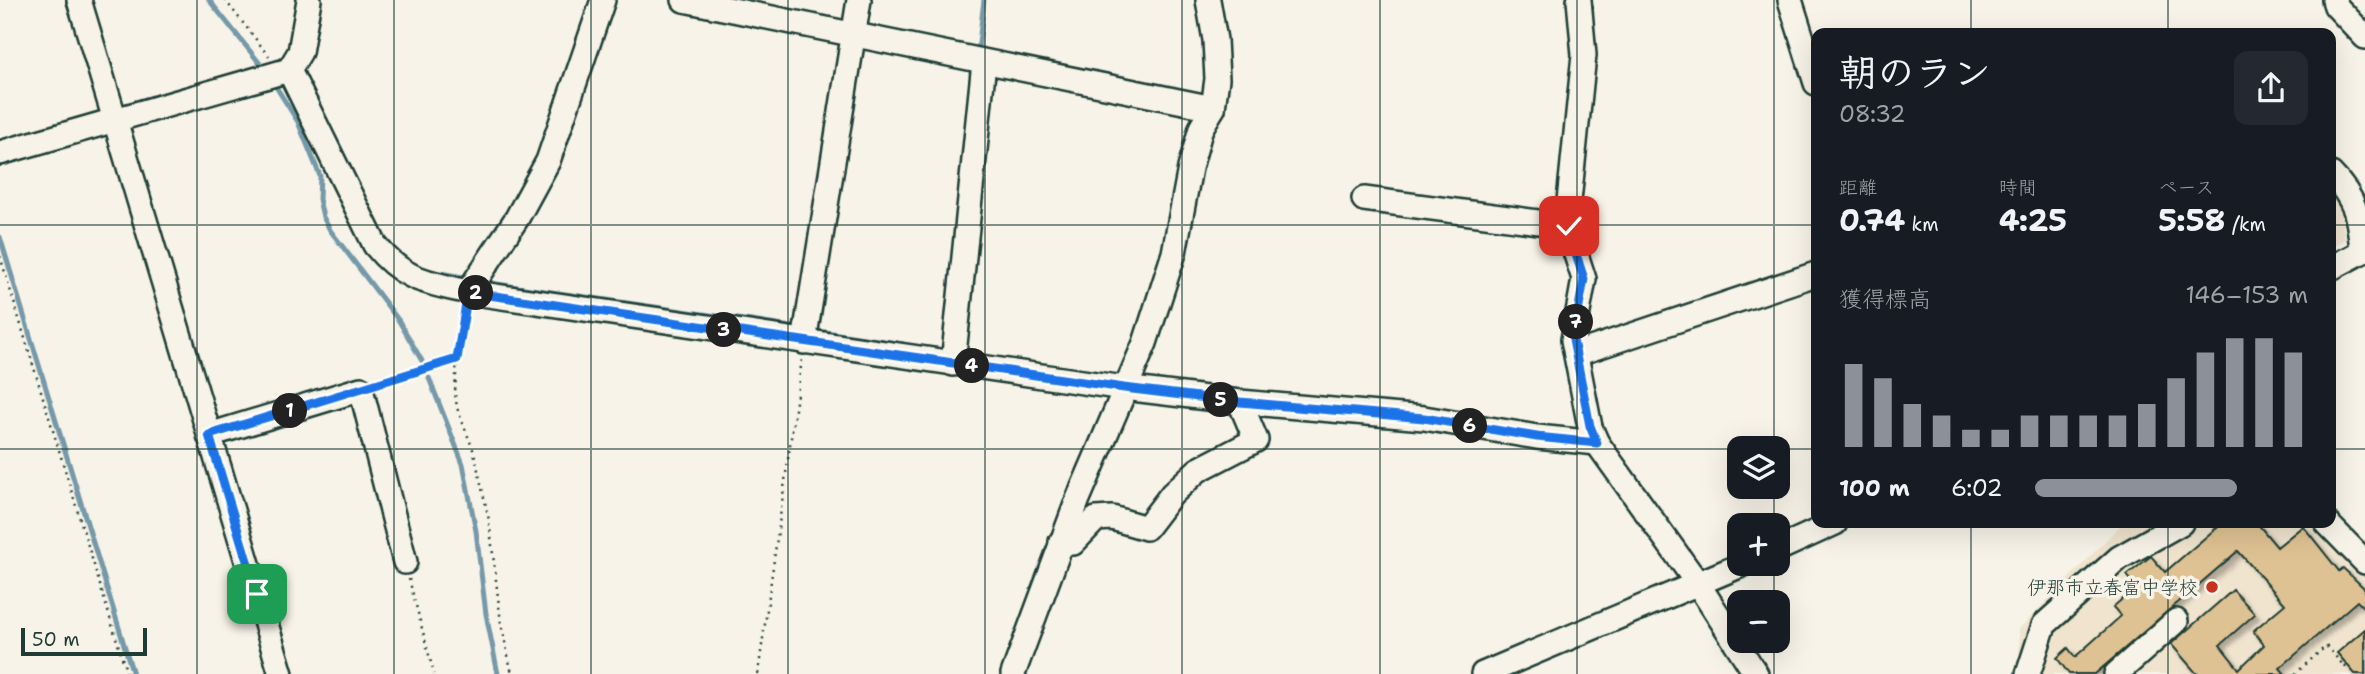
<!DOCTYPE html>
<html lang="ja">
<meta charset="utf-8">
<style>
:root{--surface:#171b24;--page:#242831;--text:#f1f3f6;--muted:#9ea1a6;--accent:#8c9099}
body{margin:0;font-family:"Shantell Sans","Klee One",sans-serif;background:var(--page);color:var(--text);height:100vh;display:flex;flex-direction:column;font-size:26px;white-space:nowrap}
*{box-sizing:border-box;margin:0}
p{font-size:23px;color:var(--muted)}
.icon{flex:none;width:38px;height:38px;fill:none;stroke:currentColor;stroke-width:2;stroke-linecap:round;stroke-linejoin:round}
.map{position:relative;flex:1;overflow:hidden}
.sheet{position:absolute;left:1811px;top:28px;width:525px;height:500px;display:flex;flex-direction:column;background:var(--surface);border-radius:14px;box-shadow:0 7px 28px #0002}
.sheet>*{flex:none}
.controls{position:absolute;left:1727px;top:436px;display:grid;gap:14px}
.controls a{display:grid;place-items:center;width:63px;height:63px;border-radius:14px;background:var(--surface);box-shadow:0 7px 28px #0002;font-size:35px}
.scale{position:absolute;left:21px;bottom:18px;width:126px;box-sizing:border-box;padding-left:7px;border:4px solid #1f3d34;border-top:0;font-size:19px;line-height:24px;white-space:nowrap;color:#1f3d34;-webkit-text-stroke:5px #f7f3e8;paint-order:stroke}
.pin{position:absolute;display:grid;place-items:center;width:60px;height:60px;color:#fff;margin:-30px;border-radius:14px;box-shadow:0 4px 10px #0006}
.km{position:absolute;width:35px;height:35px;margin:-18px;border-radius:50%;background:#222;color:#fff;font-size:19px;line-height:35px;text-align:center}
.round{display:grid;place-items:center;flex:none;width:74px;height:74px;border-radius:14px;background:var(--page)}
.head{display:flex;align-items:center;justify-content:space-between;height:119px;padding:0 28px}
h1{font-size:38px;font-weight:700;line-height:52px}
.stats{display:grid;grid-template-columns:repeat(3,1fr);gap:10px;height:119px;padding:7px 28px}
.stats div{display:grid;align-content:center}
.stats b{font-size:30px;font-weight:700}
.stats small{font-size:19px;font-weight:400}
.stats p{font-size:19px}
.chart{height:196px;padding:14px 28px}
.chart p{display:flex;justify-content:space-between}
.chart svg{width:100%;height:126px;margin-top:7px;stroke:var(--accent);stroke-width:6}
ul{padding:0 28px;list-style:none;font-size:23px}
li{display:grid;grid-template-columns:112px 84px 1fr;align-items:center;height:52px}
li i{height:18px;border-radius:9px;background:var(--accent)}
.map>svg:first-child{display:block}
.built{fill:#f0e4ce}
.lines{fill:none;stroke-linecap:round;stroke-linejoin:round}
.stream{stroke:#7499a9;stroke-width:5}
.building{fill:#dfc293;stroke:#1f3d34;stroke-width:2;filter:url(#shadow)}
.minor-casing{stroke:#1f3d34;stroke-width:28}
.path{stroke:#1f3d34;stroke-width:2.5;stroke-dasharray:2 5;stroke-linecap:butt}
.minor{stroke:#f7f3e8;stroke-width:23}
.route-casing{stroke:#fff;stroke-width:14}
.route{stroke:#1a73e8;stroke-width:9}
.grid{fill:none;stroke:#1f3d34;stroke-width:2;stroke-opacity:0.55}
.poi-dot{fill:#c8321e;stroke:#f7f3e8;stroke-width:2.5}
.labels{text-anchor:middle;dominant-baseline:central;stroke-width:7;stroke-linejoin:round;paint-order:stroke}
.poi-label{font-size:19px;fill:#1f3d34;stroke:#f7f3e8;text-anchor:end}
</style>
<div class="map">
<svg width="2365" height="674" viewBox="0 0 2365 674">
<defs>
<filter id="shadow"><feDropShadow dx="4.5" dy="4.5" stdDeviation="2" flood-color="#0004"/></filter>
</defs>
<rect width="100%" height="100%" fill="#f7f3e8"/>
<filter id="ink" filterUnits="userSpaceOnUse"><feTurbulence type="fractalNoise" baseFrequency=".0143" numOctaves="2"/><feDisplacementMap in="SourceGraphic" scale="14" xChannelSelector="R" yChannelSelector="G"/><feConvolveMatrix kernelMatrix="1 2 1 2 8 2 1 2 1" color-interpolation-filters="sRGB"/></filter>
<g filter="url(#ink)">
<g class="built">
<polygon points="2331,191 2338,199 2345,239 2331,247"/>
<polygon points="2123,523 2331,523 2355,545 2365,539 2365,674 2020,674 2019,629"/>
</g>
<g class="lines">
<g class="stream">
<polyline points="209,0 266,71"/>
<polyline points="978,52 984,0"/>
<polyline points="273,82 298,122 320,176 319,199 323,217 330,230 399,321 422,361"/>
<polyline points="0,237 133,674"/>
<polyline points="434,272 469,278"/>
<polyline points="483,282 799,328"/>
<polyline points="819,331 903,344"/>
<polyline points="429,378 463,464 476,531 486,614 498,674"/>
</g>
</g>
<g class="building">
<polygon points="2222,523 2257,523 2277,547 2303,526 2339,571 2343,568 2365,589 2365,609 2357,601 2280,668 2285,674 2197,674 2171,644 2233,590 2255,614 2220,645 2239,669 2264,645 2253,631 2285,604 2238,551 2095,674 2069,674 2057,658 2068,648 2075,657 2121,616 2113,607 2136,587 2127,575 2151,556 2165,572"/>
<polygon points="2365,629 2365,674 2355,674 2337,653"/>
</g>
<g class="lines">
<defs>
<g id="minor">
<polyline points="79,0 281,674"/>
<polyline points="684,0 1213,108"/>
<polyline points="1579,0 1584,55 1568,211 1571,239 1584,279 1573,340 1590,427 1597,443 1698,584 1756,674"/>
<polyline points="1790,0 1816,83"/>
<polyline points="2334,0 2336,6 2365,37"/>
<path d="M 289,70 L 375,245 C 403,280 426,282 468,292 L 1124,388 L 1240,402 L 1424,418 L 1537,437 L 1597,443"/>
<polyline points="0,153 289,70 300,52 309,0"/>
<path d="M 2331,174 C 2356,199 2359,217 2362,251"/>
<polyline points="1364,199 1569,226"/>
<polyline points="2331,268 2365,250"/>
<polyline points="468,292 517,218 548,161 603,0"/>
<polyline points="804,342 859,0"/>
<polyline points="1576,354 1816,274"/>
<polyline points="953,364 984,62"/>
<polyline points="209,435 361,389 405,562"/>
<polyline points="2327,523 2365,562"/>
<polyline points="1061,542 1073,543 1096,519 1112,518 1146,528 1172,494 1198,470 1256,440 1240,402"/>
<polyline points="1778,549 1835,523"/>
<polyline points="1013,674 1078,499 1145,343 1174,253 1190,168 1201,128 1213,108 1217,79 1215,40 1208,0"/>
<polyline points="1483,674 1744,564"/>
<polyline points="2028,674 2044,625 2119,558 2181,523"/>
<polyline points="2116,674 2176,621"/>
</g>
</defs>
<use href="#minor" class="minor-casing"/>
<g class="path">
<polyline points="225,0 269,56"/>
<polyline points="0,256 127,674"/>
<polyline points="465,312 457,359 455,393 457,408 474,452 489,520 501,623 512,674"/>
<polyline points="380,383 457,359"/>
<polyline points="409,579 434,674"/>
<polyline points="758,674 802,359"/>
<polyline points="2295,674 2326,646 2345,667 2347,665"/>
</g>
<use href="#minor" class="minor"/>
</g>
</g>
<g class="lines" filter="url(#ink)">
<defs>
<polyline id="route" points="257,594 209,435 457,359 468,292 1124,388 1240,402 1424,418 1537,437 1597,443 1590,426 1573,340 1584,279 1571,239 1569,226"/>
</defs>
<use href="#route" class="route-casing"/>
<use href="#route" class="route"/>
</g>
<path class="grid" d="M 197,0 L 197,674M 394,0 L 394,674M 591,0 L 591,674M 788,0 L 788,674M 985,0 L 985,674M 1182,0 L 1182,674M 1380,0 L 1380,674M 1577,0 L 1577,674M 1774,0 L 1774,448M 1971,0 L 1971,33M 2168,0 L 2168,33M 0,225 L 1816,225M 2331,225 L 2365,225M 0,449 L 1740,449M 1778,449 L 1816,449M 2331,449 L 2365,449M 1774,486 L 1774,525M 1971,523 L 1971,674M 2168,523 L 2168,674M 1774,564 L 1774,602M 1774,640 L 1774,674"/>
<circle class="poi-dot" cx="2212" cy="587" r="7"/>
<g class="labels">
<g class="poi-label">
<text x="2198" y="587">伊那市立春富中学校</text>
</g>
</g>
</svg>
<div class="controls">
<a><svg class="icon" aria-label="layers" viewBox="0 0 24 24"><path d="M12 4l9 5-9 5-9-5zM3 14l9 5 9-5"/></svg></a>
<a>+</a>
<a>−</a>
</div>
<div class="scale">50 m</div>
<div class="pin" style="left:257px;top:594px;background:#1e9e55"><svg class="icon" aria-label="arrive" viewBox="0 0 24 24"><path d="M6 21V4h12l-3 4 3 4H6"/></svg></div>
<div class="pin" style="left:1569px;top:226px;background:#d93025"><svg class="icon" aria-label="check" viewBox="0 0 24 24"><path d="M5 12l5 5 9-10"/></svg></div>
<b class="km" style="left:290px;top:411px">1</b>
<b class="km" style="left:476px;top:293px">2</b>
<b class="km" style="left:724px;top:330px">3</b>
<b class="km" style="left:972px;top:366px">4</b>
<b class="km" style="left:1221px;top:400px">5</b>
<b class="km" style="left:1470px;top:426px">6</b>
<b class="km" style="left:1576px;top:322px">7</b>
<section class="sheet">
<div class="head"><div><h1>朝のラン</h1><p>08:32</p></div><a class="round"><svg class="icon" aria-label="share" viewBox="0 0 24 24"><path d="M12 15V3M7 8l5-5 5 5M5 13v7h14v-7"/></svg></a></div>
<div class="stats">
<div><p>距離</p><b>0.74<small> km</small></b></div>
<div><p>時間</p><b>4:25</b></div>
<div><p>ペース</p><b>5:58<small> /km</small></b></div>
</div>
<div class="chart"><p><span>獲得標高</span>146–153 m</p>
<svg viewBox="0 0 160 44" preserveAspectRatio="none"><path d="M5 44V15M15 44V20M25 44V29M35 44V33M45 44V38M55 44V38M65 44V33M75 44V33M85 44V33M95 44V33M105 44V29M115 44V20M125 44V11M135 44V6M145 44V6M155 44V11"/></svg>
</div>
<ul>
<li><b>100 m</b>6:02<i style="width:74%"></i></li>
</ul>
</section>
</div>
